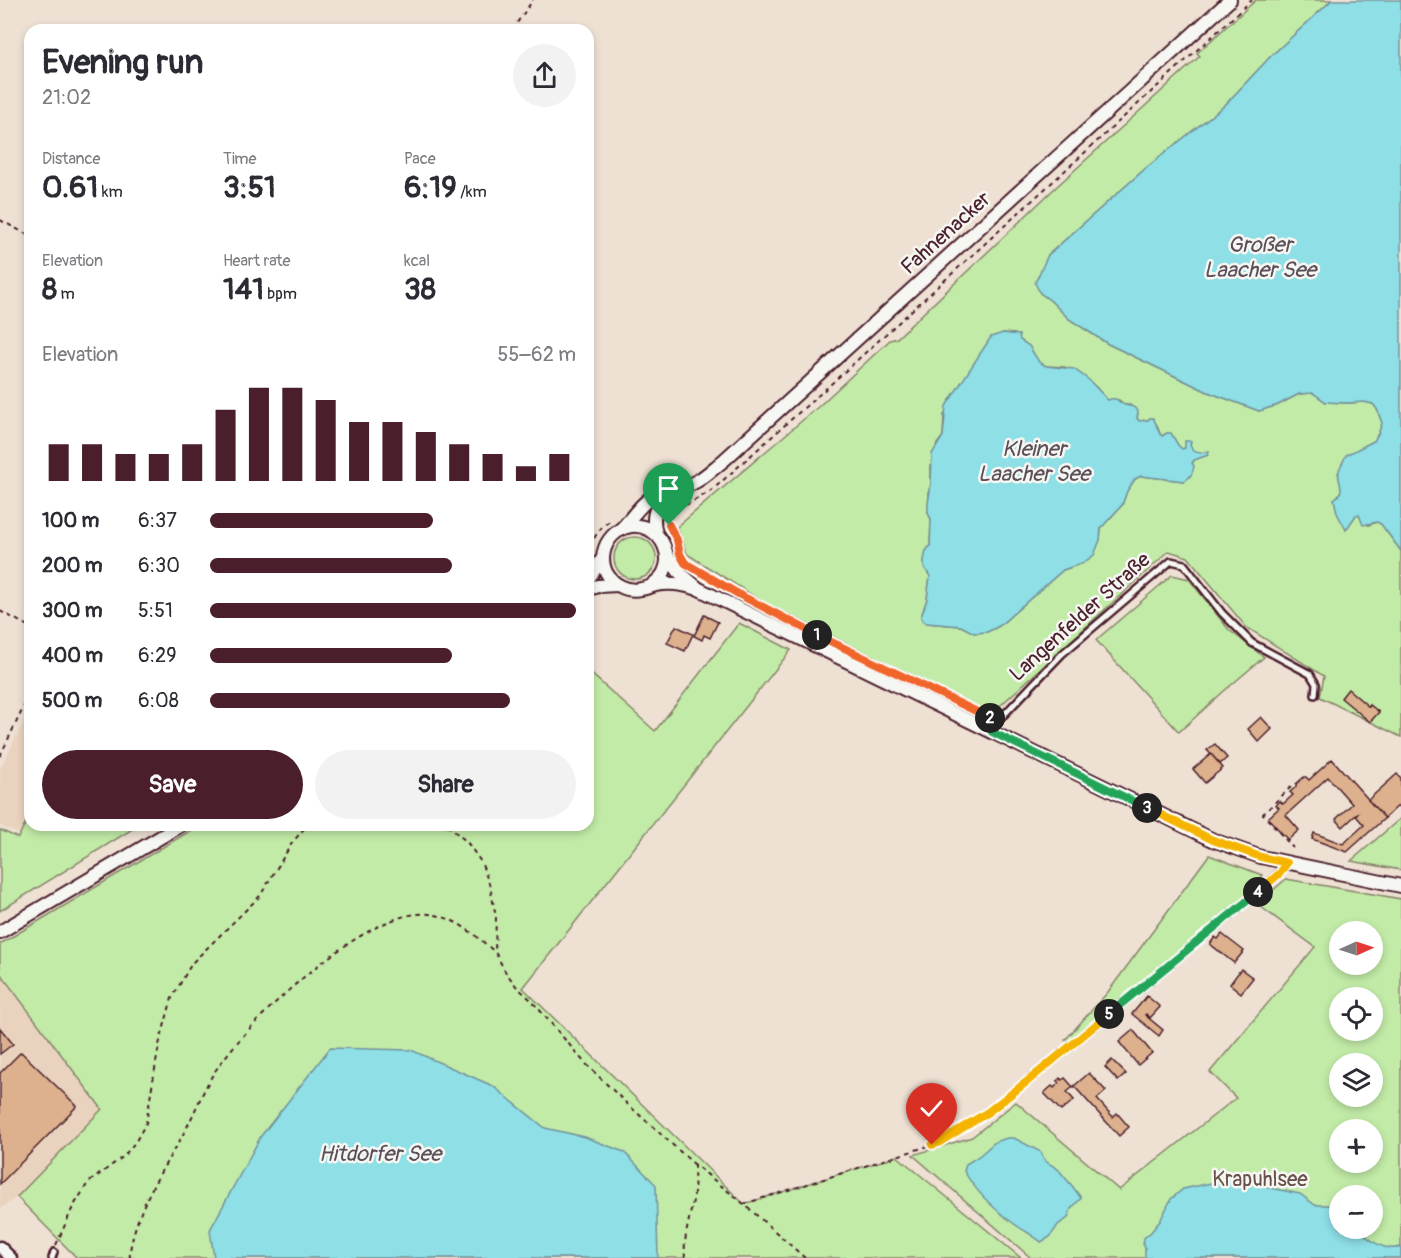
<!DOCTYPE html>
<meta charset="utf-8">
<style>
:root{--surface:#fff;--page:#f2f2f3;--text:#2b2b33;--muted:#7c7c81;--accent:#4a1f2b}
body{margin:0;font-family:Pangolin,sans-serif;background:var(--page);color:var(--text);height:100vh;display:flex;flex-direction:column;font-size:22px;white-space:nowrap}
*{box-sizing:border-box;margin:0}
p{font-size:20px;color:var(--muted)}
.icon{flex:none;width:33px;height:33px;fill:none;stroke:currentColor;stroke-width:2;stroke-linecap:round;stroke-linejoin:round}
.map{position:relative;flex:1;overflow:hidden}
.side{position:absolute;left:24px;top:24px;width:570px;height:807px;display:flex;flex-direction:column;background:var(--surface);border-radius:18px;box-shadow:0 3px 9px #0003}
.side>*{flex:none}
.needle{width:39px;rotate:87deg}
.fabs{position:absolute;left:1329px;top:921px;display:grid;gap:12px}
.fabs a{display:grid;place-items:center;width:54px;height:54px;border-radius:50%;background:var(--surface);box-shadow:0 3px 9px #0003;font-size:30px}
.pin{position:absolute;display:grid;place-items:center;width:51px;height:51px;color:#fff;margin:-62px -26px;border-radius:50% 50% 50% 0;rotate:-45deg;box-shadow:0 0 6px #0007}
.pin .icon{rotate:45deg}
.km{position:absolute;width:30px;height:30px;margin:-15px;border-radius:50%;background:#222;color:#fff;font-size:16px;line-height:30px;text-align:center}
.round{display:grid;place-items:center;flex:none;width:63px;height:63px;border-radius:32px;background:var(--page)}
.summary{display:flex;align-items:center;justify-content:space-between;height:102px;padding:0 18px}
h1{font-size:33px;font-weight:700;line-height:45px}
.stats{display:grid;grid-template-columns:repeat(3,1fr);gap:9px;height:102px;padding:6px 18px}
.stats div{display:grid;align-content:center}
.stats b{font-size:30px;font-weight:700}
.stats small{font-size:16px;font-weight:400}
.stats p{font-size:16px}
.chart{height:168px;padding:12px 18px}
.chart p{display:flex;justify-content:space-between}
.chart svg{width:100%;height:108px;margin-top:6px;stroke:var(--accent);stroke-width:6}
.button{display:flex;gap:12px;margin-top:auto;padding:12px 18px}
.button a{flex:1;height:69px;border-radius:36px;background:var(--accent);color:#fff;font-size:24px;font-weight:700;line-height:69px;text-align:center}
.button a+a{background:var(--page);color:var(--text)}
ul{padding:0 18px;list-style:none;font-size:20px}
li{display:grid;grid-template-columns:96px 72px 1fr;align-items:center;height:45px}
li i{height:15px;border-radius:8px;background:var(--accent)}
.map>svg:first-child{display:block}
.built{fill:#e9d3bf}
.green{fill:#c2eba7;stroke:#868569;stroke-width:1.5;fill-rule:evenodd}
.water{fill:#8edfe6;stroke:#73929b;stroke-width:1.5}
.building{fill:#ddb18e;stroke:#4a1f2b;stroke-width:1.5}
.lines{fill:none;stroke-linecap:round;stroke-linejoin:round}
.service-casing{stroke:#4a1f2b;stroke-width:10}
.minor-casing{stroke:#4a1f2b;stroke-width:15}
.tertiary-casing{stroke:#4a1f2b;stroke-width:16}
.path{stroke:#4a1f2b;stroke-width:2;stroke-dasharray:4.5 4.5;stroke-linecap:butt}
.service{stroke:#f6f6f2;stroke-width:5}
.minor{stroke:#f6f6f2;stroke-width:10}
.tertiary{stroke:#f6f6f2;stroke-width:12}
.split-1-casing{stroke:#fff;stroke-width:12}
.split-2-casing{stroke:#fff;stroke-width:12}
.split-3-casing{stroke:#fff;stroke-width:12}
.split-4-casing{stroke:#fff;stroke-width:12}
.split-5-casing{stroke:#fff;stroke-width:12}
.split-6-casing{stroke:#fff;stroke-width:12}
.split-1{stroke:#f0652b;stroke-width:8}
.split-2{stroke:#f0652b;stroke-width:8}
.split-3{stroke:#22a559;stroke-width:8}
.split-4{stroke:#f5b400;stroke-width:8}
.split-5{stroke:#22a559;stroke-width:8}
.split-6{stroke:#f5b400;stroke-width:8}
.labels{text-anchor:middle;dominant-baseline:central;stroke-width:5;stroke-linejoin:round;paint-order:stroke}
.street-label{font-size:21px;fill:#4a1f2b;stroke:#f6f6f2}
.park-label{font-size:21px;fill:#68524a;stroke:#f6f6f2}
.water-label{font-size:22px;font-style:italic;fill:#5b4f5a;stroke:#f6f6f2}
</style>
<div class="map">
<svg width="1401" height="1258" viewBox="0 0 1401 1258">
<rect width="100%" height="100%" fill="#eee1d4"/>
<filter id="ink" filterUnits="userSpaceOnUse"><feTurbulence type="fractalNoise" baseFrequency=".0167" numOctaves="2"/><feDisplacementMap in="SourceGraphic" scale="12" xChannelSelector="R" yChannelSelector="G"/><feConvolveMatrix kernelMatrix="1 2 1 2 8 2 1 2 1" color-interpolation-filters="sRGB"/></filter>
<g filter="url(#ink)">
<g class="built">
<polygon points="30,709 30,809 19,834 0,826 0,769"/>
<polygon points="0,973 102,1109 17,1197 0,1209"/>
</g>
<g class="green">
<path d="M 1256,0 L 1332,0 L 1271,56 L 1225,105 L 1146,168 L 1048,255 L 1040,293 L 1051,301 L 1069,319 L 1108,344 L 1208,392 L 1259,411 L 1278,405 L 1299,394 L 1313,393 L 1326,402 L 1348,403 L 1364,402 L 1373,404 L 1377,409 L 1382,423 L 1379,432 L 1374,441 L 1358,449 L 1338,473 L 1342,489 L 1338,496 L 1346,529 L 1356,515 L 1360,515 L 1368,525 L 1377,522 L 1381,524 L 1401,551 L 1401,737 L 1320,697 L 1324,676 L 1246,627 L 1188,557 L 1169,551 L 990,715 L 978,708 L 766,604 L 687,554 L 677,527 L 818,407 L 890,340 L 897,338 L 1055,188 L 1200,56 L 1197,53 ZM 1003,333 L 1015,334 L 1020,340 L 1029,346 L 1038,362 L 1046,366 L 1065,367 L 1096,387 L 1108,401 L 1119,400 L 1125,405 L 1130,405 L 1138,414 L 1137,418 L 1139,421 L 1148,420 L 1150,418 L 1157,425 L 1160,434 L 1162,436 L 1167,433 L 1172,435 L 1178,446 L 1182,449 L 1185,448 L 1186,444 L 1190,444 L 1193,451 L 1201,453 L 1209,452 L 1208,455 L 1194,460 L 1184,481 L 1141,476 L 1135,479 L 1127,491 L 1122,505 L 1101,528 L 1100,540 L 1083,563 L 1063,570 L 999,626 L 987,632 L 975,633 L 961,626 L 926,623 L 921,617 L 927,599 L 930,576 L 924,567 L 926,551 L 930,546 L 931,519 L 928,513 L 929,491 L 931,483 L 931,466 L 937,444 L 943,436 L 944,415 Z"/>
<circle cx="635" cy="558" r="21"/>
<polygon points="1172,575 1189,579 1229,630 1264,657 1223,692 1179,732 1096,640"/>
<polygon points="739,623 791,650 523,988 744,1204 897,1156 1021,1258 77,1258 17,1197 102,1109 0,973 0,944 200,825 588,825 588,671 655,731"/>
<polygon points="30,814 30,825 139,825 0,911 0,830 18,838"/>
<polygon points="1401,818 1401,870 1351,861"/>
<polygon points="1209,855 1262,875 1260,886 1069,1042 1065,1040 1108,992"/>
<path d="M 1286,879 L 1401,899 L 1401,1258 L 1031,1258 L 913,1155 L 972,1137 L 1016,1102 L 1119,1190 L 1236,1098 L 1210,1072 L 1315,947 L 1257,904 ZM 1340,932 L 1372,932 L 1372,964 L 1340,964 ZM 1340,998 L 1372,998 L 1372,1030 L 1340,1030 ZM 1340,1064 L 1372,1064 L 1372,1096 L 1340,1096 ZM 1340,1130 L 1372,1130 L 1372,1162 L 1340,1162 ZM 1340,1196 L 1372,1196 L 1372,1228 L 1340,1228 Z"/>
</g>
<g class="water">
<path d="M 1332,0 L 1401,0 L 1401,551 L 1381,524 L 1377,522 L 1363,525 L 1359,515 L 1356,515 L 1346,530 L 1337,513 L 1334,499 C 1348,490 1336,482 1339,470 C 1341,465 1344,460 1346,455 L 1374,441 L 1379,432 L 1382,423 L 1377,409 L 1373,404 L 1364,402 L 1348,403 L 1326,402 L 1313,393 L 1299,394 L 1278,405 L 1259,411 L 1208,392 L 1108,344 L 1069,319 L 1051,301 L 1040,293 L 1035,283 L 1048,255 L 1146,168 L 1225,105 L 1271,56 Z"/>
<path d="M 1003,333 L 1019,335 L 1020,340 L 1029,346 L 1039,362 L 1046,366 L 1074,369 L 1089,380 L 1108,400 C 1118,396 1117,402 1125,405 C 1132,407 1132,405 1138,411 L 1137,418 L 1139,421 L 1148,420 L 1150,418 L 1153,418 C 1157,423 1157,432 1162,436 L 1167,433 L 1171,433 L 1178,445 L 1182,449 L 1185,448 L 1185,441 L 1191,441 L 1190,445 L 1193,451 L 1201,453 L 1209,451 L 1208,455 L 1194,460 L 1192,463 L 1194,466 C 1193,473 1191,478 1184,481 L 1141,476 L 1135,479 L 1127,491 L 1122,505 L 1101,528 L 1100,540 L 1094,555 L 1083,563 L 1063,570 L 999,626 L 987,632 L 974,633 L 961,626 L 926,623 L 922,620 L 921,617 L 927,599 L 930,576 L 924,567 L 924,560 L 926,551 L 930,546 L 931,519 L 928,513 L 928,504 L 931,483 L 932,454 L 943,436 L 946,406 L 991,337 Z"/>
<polygon points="330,1048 411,1050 493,1086 545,1128 585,1137 624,1152 656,1185 658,1258 214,1258 210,1230 261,1136"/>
<path d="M 1007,1138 L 1014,1138 L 1041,1152 L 1045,1161 L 1058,1169 L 1073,1187 L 1081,1198 L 1071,1209 L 1068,1218 L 1058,1225 L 1050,1237 L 1041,1242 C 1032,1234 1022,1230 1013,1223 C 994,1209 976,1192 964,1171 L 966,1164 L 979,1156 L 995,1142 Z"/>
<path d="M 1228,1177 L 1252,1178 L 1259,1181 L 1266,1187 L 1300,1194 L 1315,1205 L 1328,1205 L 1339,1208 L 1340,1228 L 1359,1229 C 1370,1241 1384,1252 1401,1247 L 1401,1258 L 1145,1258 L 1145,1248 L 1143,1244 L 1144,1238 L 1151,1232 L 1160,1221 L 1171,1199 L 1183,1189 L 1216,1182 Z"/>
</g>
<g class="building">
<polygon points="704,615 718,622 710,638 704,635 702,640 694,636"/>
<polygon points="676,626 693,634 685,651 667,643"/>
<polygon points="1348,689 1369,707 1370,705 1379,712 1370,722 1341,698"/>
<polygon points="1261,717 1272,729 1259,742 1248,729"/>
<polygon points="1215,744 1227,758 1220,764 1207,750"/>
<polygon points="1211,754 1223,768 1205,783 1193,769"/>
<polygon points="1332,759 1385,818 1347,852 1312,839 1314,833 1343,844 1364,825 1356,816 1359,812 1343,827 1336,819 1352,804 1328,777 1286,815 1299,830 1288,840 1268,818 1279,808 1276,805 1280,801 1283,804 1293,795 1290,792 1296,787 1296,784 1304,777 1306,777 1309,780"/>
<polygon points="1397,774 1401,778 1401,803 1385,818 1368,800"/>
<polygon points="1222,934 1244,951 1234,963 1210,944 1215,937 1218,939"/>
<polygon points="1241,969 1253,978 1241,993 1230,984"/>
<polygon points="1147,996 1160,1007 1150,1018 1146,1014 1145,1015 1163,1030 1159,1036 1132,1014"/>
<polygon points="0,1028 13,1044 0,1054"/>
<polygon points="1133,1030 1152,1053 1138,1065 1119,1042"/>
<polygon points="21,1052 77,1106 0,1184 0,1073"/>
<polygon points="1112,1060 1126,1074 1118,1081 1105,1067"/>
<polygon points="1089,1073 1106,1091 1097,1099 1113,1117 1117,1113 1129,1127 1119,1136 1074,1086"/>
<polygon points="1060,1078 1062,1080 1065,1078 1073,1087 1067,1092 1074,1100 1061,1111 1044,1093 1052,1086 1054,1088 1059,1083 1057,1081"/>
</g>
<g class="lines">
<defs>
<g id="service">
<polyline points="993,731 997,722 1062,654 1171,561 1184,564 1222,613 1252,643 1310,674 1316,684 1315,695"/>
<polyline points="1029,1080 1263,888 1279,873 1287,863"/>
<polyline points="52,1258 54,1252"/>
</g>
<polyline id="minor" points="0,1247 11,1258"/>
<g id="tertiary">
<path d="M 622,528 C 641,508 643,496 673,490"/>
<path d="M 656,533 C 646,500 674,494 697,481 C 706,476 714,468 723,461 L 1230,0"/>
<polyline points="667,555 679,572 699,589 1213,840 1261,857 1401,886"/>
<polyline points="588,579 603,558"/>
<path d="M 652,585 C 657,581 662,577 664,572 C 672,556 663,536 648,529 C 621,516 594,546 606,572 C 613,585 627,592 641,589 C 649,588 655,584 663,584 C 674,583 685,585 695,588"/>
<polyline points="588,589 598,586 618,585"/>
<polyline points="0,932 181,825"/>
</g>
</defs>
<use href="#service" class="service-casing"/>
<use href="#minor" class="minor-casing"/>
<use href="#tertiary" class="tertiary-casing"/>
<g class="path">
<polyline points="512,30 533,0"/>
<polyline points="0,220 30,236"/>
<polyline points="677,507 688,504 711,491 831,384 1252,0"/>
<path d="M 668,515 C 668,529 676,533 678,545"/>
<polyline points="588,531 596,536"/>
<path d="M 588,555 C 592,541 597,529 610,521"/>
<polyline points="697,570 728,588"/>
<polyline points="0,611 30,627"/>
<polyline points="0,756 30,694"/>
<polyline points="1291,787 1263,814 1293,848"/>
<polyline points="447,825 467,842 481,862 490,886 496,917 495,952 505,971 516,986 531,1000 585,1063 625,1102 694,1164 744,1204 805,1258"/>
<polyline points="744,1204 938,1143 988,1112 1023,1085"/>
<polyline points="56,1245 73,1207 88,1183 124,1156 136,1141 146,1123 159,1045 172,998 192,963 260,896 292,843 307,825"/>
<path d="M 130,1258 C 129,1250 132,1243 133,1236 C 143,1199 162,1170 181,1138 C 193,1118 200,1096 212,1076 C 242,1026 367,906 429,914 C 456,917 475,935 495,952"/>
<path d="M 685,1258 C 683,1236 691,1216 694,1194 C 695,1185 694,1174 694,1164"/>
</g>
<use href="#service" class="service"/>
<use href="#minor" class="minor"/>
<use href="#tertiary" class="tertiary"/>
</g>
</g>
<g class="lines" filter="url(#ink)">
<defs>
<polyline id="split-1" points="669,525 677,540 680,554 685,563 740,595 817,635"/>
<polyline id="split-2" points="817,635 990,718"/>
<polyline id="split-3" points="990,718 997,722 992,732 1147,808"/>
<polyline id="split-4" points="1147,808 1213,840 1261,857 1287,863 1280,873 1258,892"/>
<polyline id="split-5" points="1109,1014 1258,892"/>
<polyline id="split-6" points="932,1145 938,1143 988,1112 1029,1080 1109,1014"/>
</defs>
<use href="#split-1" class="split-1-casing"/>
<use href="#split-2" class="split-2-casing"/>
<use href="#split-3" class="split-3-casing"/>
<use href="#split-4" class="split-4-casing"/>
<use href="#split-5" class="split-5-casing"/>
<use href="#split-6" class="split-6-casing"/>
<use href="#split-1" class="split-1"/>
<use href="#split-2" class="split-2"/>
<use href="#split-3" class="split-3"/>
<use href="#split-4" class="split-4"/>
<use href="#split-5" class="split-5"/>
<use href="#split-6" class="split-6"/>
</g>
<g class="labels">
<g class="street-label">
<text transform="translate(946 233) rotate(-42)">Fahnenacker</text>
<text transform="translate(1080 617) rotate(-42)">Langenfelder Straße</text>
</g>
<g class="park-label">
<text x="1260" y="1179">Krapuhlsee</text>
</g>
<g class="water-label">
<text x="1260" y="245">Großer<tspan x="1260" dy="25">Laacher See</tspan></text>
<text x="1034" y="449">Kleiner<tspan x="1034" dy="25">Laacher See</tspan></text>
<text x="380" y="1154">Hitdorfer See</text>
</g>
</g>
</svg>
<div class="fabs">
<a><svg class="needle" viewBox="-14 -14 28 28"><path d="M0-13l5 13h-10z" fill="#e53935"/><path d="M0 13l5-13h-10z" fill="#7c7c81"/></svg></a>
<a><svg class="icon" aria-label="locate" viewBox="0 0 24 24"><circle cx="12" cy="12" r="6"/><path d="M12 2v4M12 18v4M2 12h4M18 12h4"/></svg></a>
<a><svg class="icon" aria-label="layers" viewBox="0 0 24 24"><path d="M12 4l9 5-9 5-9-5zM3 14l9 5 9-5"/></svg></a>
<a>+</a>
<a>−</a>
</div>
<div class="pin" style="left:669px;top:525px;background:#1e9e55"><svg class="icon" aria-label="arrive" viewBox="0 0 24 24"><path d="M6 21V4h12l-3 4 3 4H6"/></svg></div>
<div class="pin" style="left:932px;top:1145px;background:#d93025"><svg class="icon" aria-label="check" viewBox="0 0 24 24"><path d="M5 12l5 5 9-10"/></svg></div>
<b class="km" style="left:817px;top:635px">1</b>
<b class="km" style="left:990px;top:718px">2</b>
<b class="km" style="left:1147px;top:808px">3</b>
<b class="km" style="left:1258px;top:892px">4</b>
<b class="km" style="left:1109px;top:1014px">5</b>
<section class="side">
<div class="summary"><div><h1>Evening run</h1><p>21:02</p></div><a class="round"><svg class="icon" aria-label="share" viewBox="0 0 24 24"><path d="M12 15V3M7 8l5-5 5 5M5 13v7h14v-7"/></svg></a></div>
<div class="stats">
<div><p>Distance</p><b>0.61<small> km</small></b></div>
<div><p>Time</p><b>3:51</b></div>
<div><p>Pace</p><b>6:19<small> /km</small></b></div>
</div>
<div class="stats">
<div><p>Elevation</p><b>8<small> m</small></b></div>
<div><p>Heart rate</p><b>141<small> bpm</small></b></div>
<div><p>kcal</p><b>38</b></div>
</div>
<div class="chart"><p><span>Elevation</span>55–62 m</p>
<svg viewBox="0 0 160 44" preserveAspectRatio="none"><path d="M5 44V29M15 44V29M25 44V33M35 44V33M45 44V29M55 44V15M65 44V6M75 44V6M85 44V11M95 44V20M105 44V20M115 44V24M125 44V29M135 44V33M145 44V38M155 44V33"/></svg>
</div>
<ul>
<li><b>100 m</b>6:37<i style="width:61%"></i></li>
<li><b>200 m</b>6:30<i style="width:66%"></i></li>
<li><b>300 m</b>5:51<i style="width:100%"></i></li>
<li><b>400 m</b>6:29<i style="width:66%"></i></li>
<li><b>500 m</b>6:08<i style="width:82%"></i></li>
</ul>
<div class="button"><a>Save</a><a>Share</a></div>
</section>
</div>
